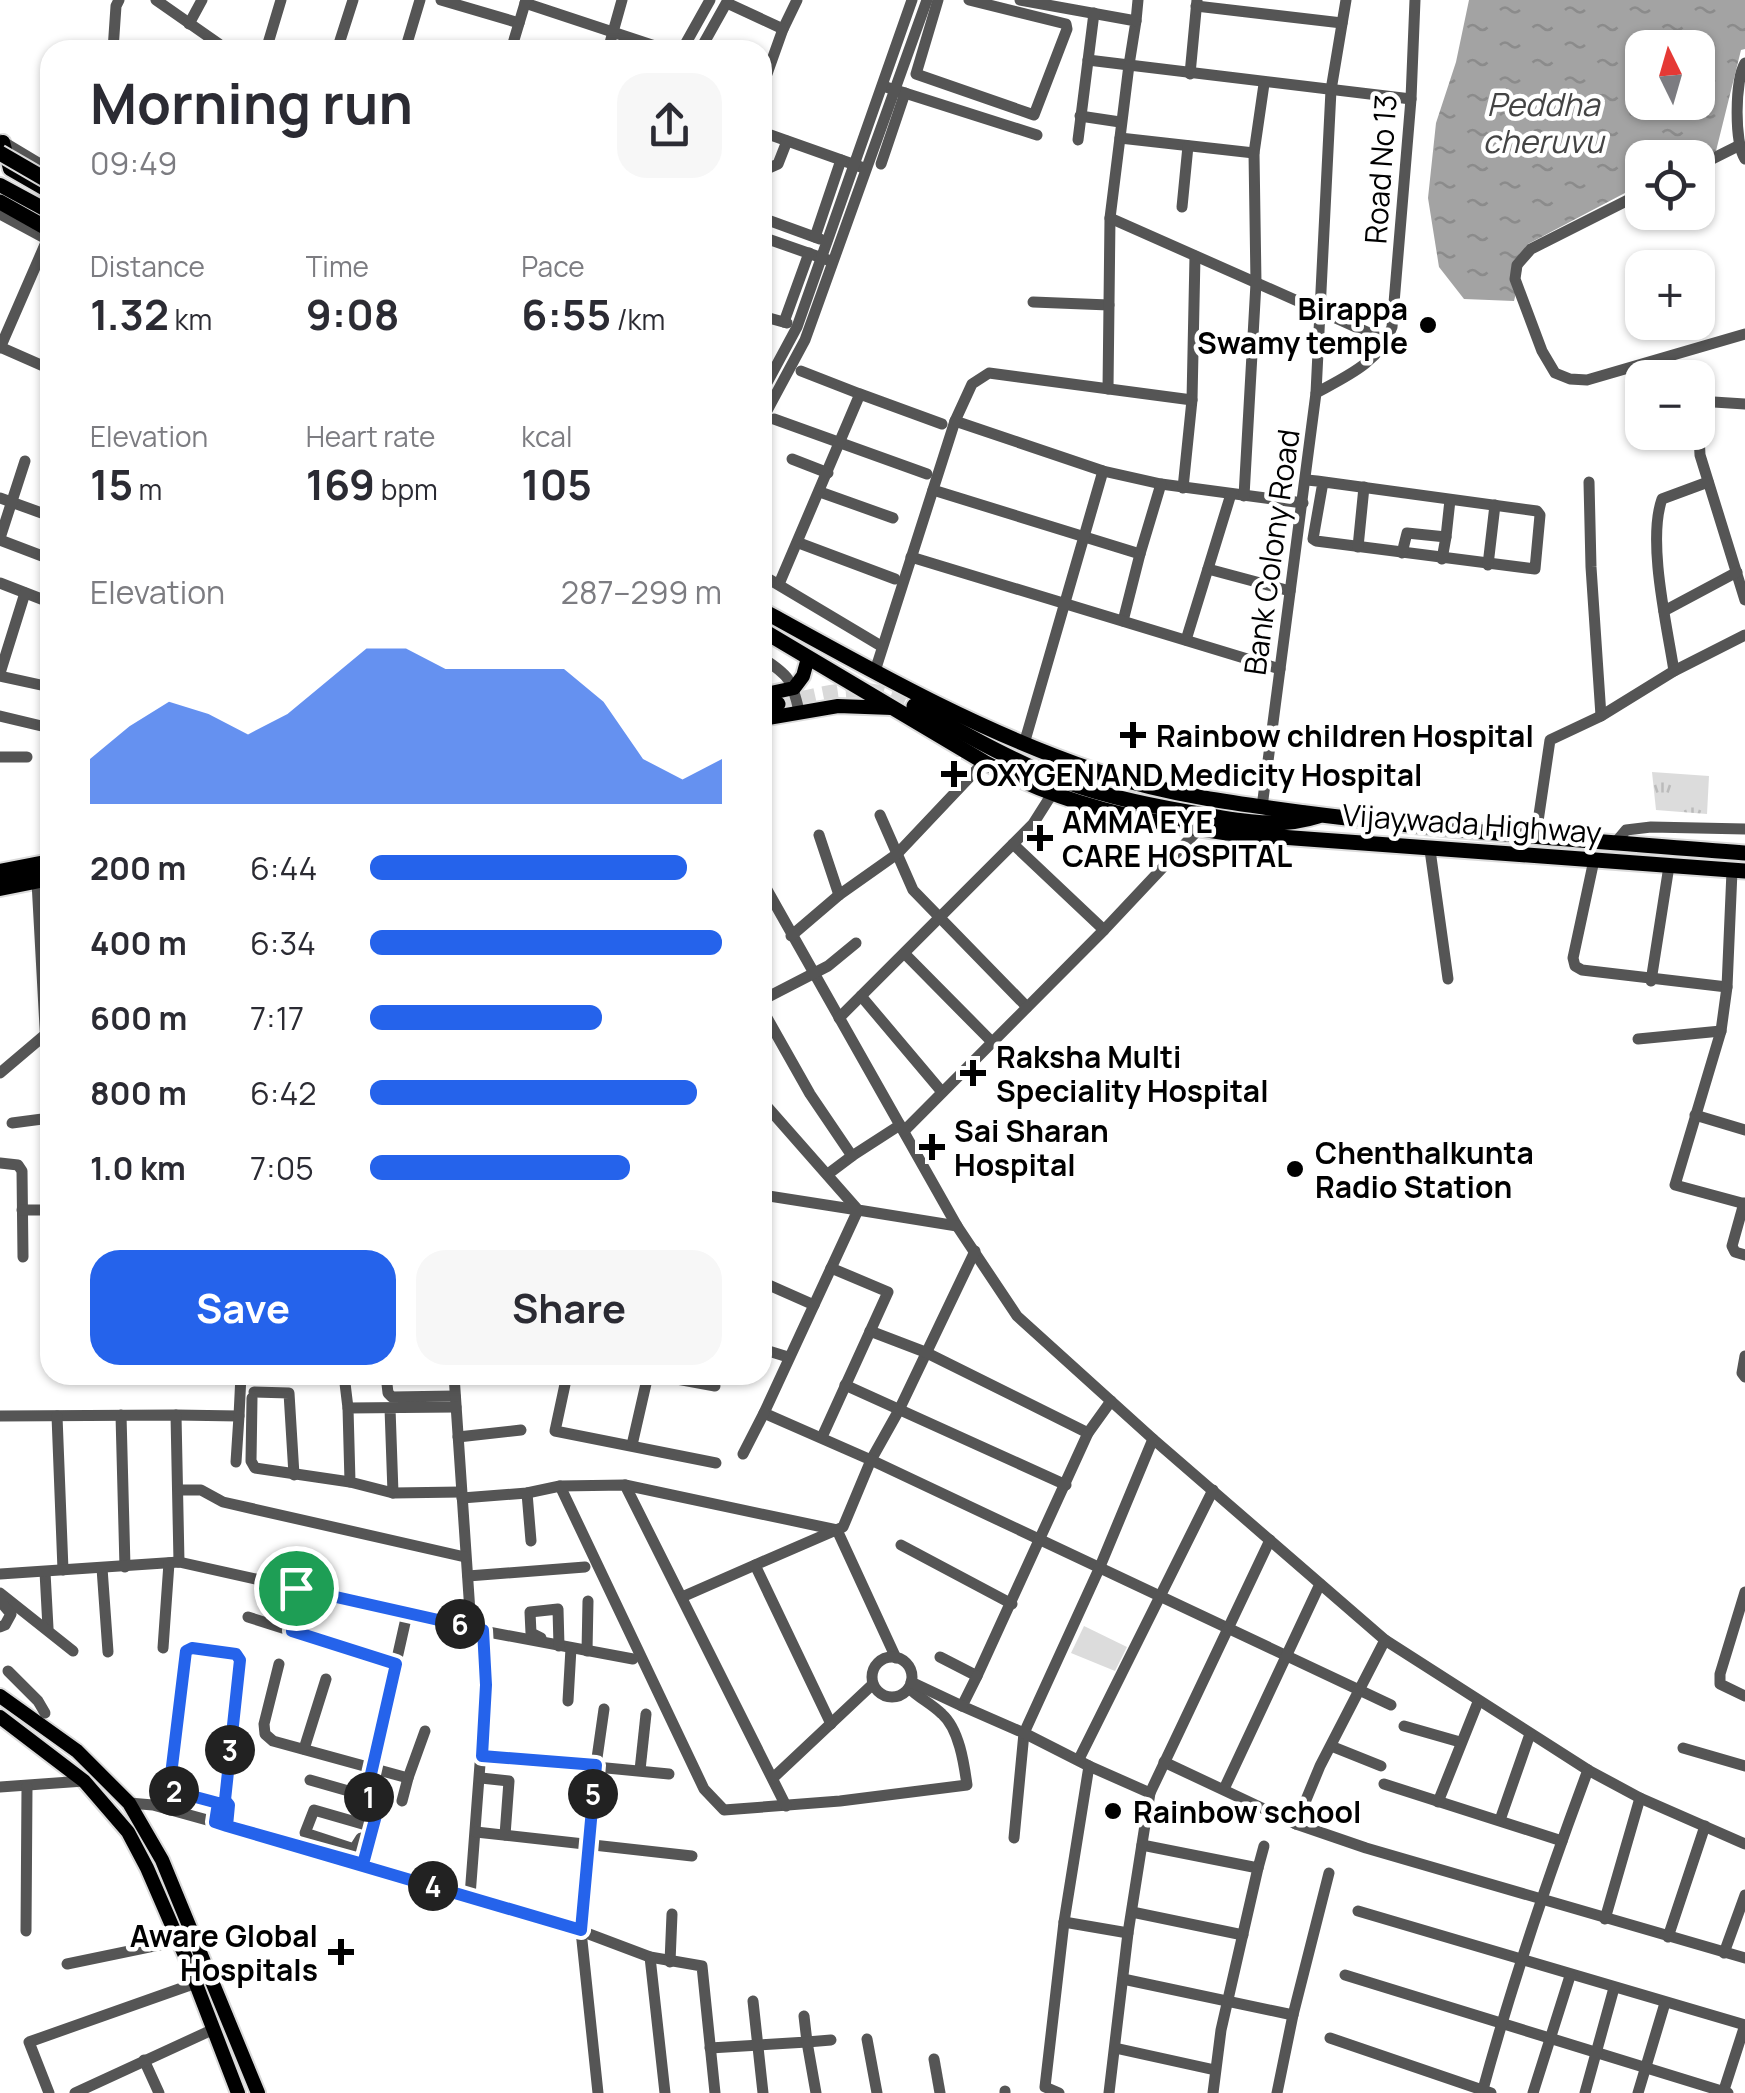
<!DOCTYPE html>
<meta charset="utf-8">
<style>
:root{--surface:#fff;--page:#f7f7f7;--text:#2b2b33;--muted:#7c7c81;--accent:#2563eb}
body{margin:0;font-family:Manrope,sans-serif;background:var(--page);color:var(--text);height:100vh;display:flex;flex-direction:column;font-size:38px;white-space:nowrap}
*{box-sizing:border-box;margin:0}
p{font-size:32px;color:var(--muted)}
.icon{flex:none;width:55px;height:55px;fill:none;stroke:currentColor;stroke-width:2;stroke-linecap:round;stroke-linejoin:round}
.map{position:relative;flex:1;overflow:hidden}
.sheet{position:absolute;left:40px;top:40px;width:732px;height:1345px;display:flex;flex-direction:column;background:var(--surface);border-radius:30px;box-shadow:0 2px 8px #0004}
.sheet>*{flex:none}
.needle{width:65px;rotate:355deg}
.buttons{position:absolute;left:1625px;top:30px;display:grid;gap:20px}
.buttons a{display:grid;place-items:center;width:90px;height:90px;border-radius:20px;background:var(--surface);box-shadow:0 2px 8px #0004;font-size:50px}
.pin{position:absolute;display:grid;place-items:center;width:85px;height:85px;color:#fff;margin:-42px;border:5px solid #fff;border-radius:50%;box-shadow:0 2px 10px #0007}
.km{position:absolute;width:50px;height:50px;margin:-25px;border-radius:50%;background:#222;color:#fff;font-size:28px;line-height:50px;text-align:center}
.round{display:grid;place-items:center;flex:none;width:105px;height:105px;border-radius:30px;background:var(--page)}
.head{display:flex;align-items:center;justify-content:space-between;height:170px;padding:0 50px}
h1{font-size:55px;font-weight:700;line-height:75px}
.figures{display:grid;grid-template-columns:repeat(3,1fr);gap:15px;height:170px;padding:10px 50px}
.figures div{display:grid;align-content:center}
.figures b{font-size:42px;font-weight:700}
.figures small{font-size:28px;font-weight:400}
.figures p{font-size:28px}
.chart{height:280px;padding:20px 50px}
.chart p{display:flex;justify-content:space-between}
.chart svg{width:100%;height:180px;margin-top:10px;fill:var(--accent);opacity:.7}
.cta{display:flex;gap:20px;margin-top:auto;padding:20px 50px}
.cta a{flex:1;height:115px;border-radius:30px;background:var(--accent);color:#fff;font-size:40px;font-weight:700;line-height:115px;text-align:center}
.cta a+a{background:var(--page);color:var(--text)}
ul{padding:0 50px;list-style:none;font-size:32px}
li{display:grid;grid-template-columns:160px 120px 1fr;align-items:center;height:75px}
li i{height:25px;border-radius:12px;background:var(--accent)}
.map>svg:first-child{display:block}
.grass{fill:url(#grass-tufts)}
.green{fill:#dcdcdc}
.water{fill:url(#water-ripples);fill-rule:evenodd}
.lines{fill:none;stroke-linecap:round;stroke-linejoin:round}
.highway-tunnel{stroke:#d9d9d9;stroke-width:15;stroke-dasharray:15 8;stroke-linecap:butt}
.major-casing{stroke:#dbdbdb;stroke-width:18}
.highway-casing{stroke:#dbdbdb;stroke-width:19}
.minor{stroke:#555;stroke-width:11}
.major{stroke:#000;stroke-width:14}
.highway{stroke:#000;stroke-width:15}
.highway-bridge-casing{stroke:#dbdbdb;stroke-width:19;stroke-linecap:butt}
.highway-bridge{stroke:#000;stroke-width:15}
.route-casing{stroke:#fff;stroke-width:20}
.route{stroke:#2563eb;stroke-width:12}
.poi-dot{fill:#000;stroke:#fff;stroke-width:4}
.labels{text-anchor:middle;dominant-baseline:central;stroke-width:9;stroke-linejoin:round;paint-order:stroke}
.street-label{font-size:30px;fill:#000;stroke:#fff}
.poi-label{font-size:30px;font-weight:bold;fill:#000;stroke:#fff;text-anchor:start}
.water-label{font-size:32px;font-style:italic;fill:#444;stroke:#fff}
</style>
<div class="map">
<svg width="1745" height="2093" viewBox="0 0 1745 2093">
<defs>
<pattern id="grass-tufts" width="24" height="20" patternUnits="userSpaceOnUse" patternTransform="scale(2.5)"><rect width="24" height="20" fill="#dcdcdc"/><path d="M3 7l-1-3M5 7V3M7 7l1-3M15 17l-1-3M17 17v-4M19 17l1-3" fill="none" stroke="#bbb"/></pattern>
<pattern id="water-ripples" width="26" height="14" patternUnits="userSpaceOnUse" patternTransform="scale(2.5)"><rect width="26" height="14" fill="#a3a3a3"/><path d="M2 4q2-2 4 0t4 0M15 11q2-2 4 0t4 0" fill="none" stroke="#8b8b8b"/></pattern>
</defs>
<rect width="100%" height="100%" fill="#fff"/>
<polygon class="grass" points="1652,772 1709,776 1707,814 1656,810"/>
<polygon class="green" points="1084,1626 1127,1647 1115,1671 1071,1653"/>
<path class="water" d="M 1469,0 L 1745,0 L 1745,49 L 1741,50 L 1716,151 L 1698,159 L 1642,158 L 1642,184 L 1528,244 L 1514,301 L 1464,299 L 1439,267 L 1428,198 L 1436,123 L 1456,62 ZM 1642,48 L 1698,48 L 1698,102 L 1642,102 Z"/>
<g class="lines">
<path class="highway-tunnel" d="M 778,704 C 829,693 865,678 914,706"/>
<defs>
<g id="major">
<polyline points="3,142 10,169 50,192"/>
<polyline points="0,185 50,212"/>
<polyline points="762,695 794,688 803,676 808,658"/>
<polyline points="762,719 838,706 892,708"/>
<polyline points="0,871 50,861"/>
<polyline points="0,889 50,879"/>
<polyline points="0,1696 77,1751 129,1803 162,1860 258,2093"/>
<polyline points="0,1717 84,1781 128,1832 147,1868 186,1958 238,2093"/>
</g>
<g id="highway">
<polyline points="0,202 50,230"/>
<path d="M 762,610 C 872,671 985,735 1105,774 C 1170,795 1239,804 1306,813 C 1452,832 1598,841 1745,853"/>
<path d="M 762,630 L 984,762 C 1064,805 1138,821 1227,833 L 1745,871"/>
<path d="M 914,706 C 963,733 1012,761 1064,781 C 1110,798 1157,807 1205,815 C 1243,822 1281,828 1318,816"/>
<polyline points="762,708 778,704"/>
<polyline points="0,881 50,869"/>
</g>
</defs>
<use href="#major" class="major-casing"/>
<use href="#highway" class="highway-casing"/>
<g class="minor">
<polyline points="156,0 219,44 215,50"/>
<polyline points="441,0 519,23"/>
<polyline points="938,0 916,74 1034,115 1067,29 1066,24 969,0"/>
<polyline points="1020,0 1136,21 1129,65 1088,60"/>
<polyline points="1346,0 1331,90 1320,311 1387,341"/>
<polyline points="525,3 667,50"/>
<polyline points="727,3 783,29 797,0"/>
<polyline points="1196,6 1342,23"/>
<polyline points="1136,21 1138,0"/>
<polyline points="189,24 202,0"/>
<polyline points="113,50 116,6 119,0"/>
<polyline points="266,50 281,0"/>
<polyline points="337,50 353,0"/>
<polyline points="405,50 420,0"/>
<polyline points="511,50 526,0"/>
<polyline points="608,50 622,0"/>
<polyline points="682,50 710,0"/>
<polyline points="700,50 728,0"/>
<path d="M 1745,63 C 1735,80 1734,142 1745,159"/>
<polyline points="1190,74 1197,0"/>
<polyline points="886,87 1037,135"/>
<polyline points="762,88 783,29"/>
<polyline points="1080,116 1120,122"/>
<polyline points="762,132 861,167"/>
<polyline points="1120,138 1254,153"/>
<polyline points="0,140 50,170"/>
<polyline points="1078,140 1094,13"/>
<polyline points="881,164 905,93"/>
<polyline points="762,165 769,168 778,164 787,141"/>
<polyline points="1698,166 1738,146"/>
<polyline points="1642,193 1531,249 1517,265 1515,279 1542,351 1555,373 1570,379 1587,380 1745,334"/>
<polyline points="1182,207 1188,146"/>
<polyline points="0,214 50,241"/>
<polyline points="762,218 820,239"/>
<polyline points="762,237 828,260"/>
<polyline points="815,237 841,160"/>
<polyline points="1033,302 1109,305"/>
<polyline points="762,316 787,323"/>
<polyline points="784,322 809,253"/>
<polyline points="0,347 50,369"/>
<polyline points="0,348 47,240"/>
<polyline points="801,371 860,394"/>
<polyline points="1108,389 1110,218"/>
<polyline points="762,392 797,327 912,0"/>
<polyline points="1316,393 1320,311 1110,218 1129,65 1411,99"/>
<polyline points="1698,401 1745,404"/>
<polyline points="1698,414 1700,455 1745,600"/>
<polyline points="774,419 927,474"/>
<polyline points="762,420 805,340 927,0"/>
<polyline points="955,421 1103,471 1161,484 1303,503"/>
<polyline points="792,459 828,473"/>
<polyline points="1307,480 1317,481 1537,511 1540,515 1535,569 1316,541 1313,539 1323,482"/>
<polyline points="1589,482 1591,567 1601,716"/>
<polyline points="1183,488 1192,400 1195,256"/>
<polyline points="933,490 1140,554 1123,621"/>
<polyline points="820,492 893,518"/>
<polyline points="1244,496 1256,283 1254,153 1264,84"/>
<polyline points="0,498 50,516"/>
<polyline points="1446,537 1450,500"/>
<polyline points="0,538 25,461"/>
<polyline points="0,540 50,559"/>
<polyline points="799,543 895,579"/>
<polyline points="1358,547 1364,487"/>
<polyline points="1402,553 1407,533 1446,537 1442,559"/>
<polyline points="1140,554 1161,484"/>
<polyline points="911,557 1280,669"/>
<polyline points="1488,565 1495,505"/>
<polyline points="1208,569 1290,591"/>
<polyline points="762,575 881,646"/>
<polyline points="0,583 49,602"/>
<polyline points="779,584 860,394 942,424"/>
<polyline points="1664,611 1737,572"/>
<polyline points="1186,640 1231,494"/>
<path d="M 762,658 C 789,675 792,680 799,711"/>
<polyline points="875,671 955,421 972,384 989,373 1192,400"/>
<path d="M 1674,671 C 1667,626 1647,541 1662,499 L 1708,482"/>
<polyline points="0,673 25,593"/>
<polyline points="0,676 50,687"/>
<polyline points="0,716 50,728"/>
<polyline points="1024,744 1103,471"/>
<polyline points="0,757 27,757"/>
<path d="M 1262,807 L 1316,393 C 1347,376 1380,362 1392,327 L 1411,99 L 1415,0"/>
<polyline points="880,815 913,890 1027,1007"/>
<polyline points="819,835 839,895"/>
<polyline points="1536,835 1550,740 1601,716 1674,671 1745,635"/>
<polyline points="1616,842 1626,830 1651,827 1745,829"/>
<polyline points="1013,844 1104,930"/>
<polyline points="1430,850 1448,979"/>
<polyline points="1594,860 1573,958 1575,966 1582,970 1727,987"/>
<polyline points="1732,871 1727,987 1721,1031 1675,1185 1745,1204"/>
<polyline points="762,881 957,1226 1017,1316 1153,1439 1385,1640 1588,1770 1640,1798 1745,1844"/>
<polyline points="37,882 50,1118"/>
<polyline points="791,936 839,895 897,854 984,762"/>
<polyline points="905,954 992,1042"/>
<polyline points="1651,981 1669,866"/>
<polyline points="861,996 942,1092"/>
<polyline points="762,1000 828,966 856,943"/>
<polyline points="762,1009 810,1094 852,1156 900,1125"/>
<polyline points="839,1018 1033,824 1052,794"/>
<polyline points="1638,1039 1721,1031"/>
<polyline points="0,1073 46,1034"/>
<polyline points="762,1101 858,1210 957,1226"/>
<polyline points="1695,1115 1745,1130"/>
<polyline points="12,1123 50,1118"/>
<polyline points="904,1131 1104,930 1199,829"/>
<polyline points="0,1163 18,1165 22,1171 23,1257"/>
<polyline points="828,1174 852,1156"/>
<polyline points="762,1195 858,1210 764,1413 871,1460 899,1410 975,1251"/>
<polyline points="1744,1203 1732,1246 1735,1252 1745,1255"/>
<polyline points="22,1210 50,1210"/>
<polyline points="762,1282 814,1305"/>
<polyline points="870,1331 925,1352 1088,1433"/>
<polyline points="762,1349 788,1357"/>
<polyline points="1745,1356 1742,1373 1745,1377"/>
<polyline points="344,1375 348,1408"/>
<polyline points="386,1375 388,1393 392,1397 455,1396"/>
<polyline points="454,1375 471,1627 483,1631 486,1685 470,1896"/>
<polyline points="567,1375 555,1431 716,1463"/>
<polyline points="655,1375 715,1386"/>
<polyline points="845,1385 1066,1485"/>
<polyline points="254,1392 289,1393 294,1475"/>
<polyline points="252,1398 251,1461 255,1468 350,1482"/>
<polyline points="390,1408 393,1493 350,1482 348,1408 456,1407"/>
<polyline points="121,1415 125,1567"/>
<polyline points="176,1415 239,1416 241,1375"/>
<polyline points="0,1416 176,1415 179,1562"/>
<polyline points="57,1416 63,1570"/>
<polyline points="458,1437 521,1430"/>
<polyline points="822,1437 888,1292 831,1268"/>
<polyline points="632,1445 648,1375"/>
<polyline points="743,1454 764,1413"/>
<polyline points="236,1462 239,1416"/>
<polyline points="625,1485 837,1530 896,1658"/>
<path d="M 560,1486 L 704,1789 L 724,1810 L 840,1801 L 967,1785 C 964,1763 959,1729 942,1714 C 932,1704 919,1698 909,1688"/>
<polyline points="180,1490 201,1490 223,1502 465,1557"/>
<polyline points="393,1493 461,1492"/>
<polyline points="527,1493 531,1541"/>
<polyline points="462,1498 527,1493 560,1486 625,1485 786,1806"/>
<polyline points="901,1545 1012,1604"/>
<polyline points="755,1565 843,1527 871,1460 1391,1705"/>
<polyline points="102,1568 108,1652"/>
<polyline points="45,1572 48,1628"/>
<polyline points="0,1574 179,1562 471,1627"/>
<polyline points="468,1576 585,1567"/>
<polyline points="295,1588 292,1631 397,1663"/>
<polyline points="1745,1592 1720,1674 1720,1684 1745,1696"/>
<polyline points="0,1593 73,1651"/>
<polyline points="682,1597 755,1565 831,1724"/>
<polyline points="0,1601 11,1614 5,1625 0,1627"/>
<polyline points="248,1617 292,1631"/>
<polyline points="483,1631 633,1659"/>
<polyline points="541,1638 531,1633 530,1612 558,1609 559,1646"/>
<polyline points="163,1648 169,1563"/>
<polyline points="587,1651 588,1601"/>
<polyline points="940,1657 977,1676 1088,1433 1111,1401"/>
<circle cx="892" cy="1677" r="20"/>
<polyline points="279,1664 264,1724 265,1734 273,1741 408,1778 425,1731"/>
<polyline points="8,1671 38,1701 45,1713"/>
<polyline points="977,1676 962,1706 1024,1733 1014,1838"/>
<polyline points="911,1682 962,1706"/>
<polyline points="568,1701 571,1648"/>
<polyline points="604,1709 596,1765 581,1931 650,1957 702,1966 715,2093"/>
<polyline points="1404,1726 1460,1742"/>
<polyline points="1331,1746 1381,1766"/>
<polyline points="1683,1748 1745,1766"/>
<polyline points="304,1749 326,1679"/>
<polyline points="483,1756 669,1774"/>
<polyline points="1079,1759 1213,1490"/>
<polyline points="1164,1762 1296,1824 1320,1766 1385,1640"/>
<polyline points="1089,1766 1024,1733 1099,1569 1153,1439"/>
<polyline points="640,1770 646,1714"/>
<polyline points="481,1778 509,1781 505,1835"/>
<polyline points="773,1778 873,1684"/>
<polyline points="310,1780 366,1796 377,1803 363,1863"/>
<polyline points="1384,1784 1562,1841"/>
<polyline points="0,1787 84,1781"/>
<polyline points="1224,1789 1320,1584"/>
<polyline points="366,1796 407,1614"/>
<polyline points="402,1801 408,1778"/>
<polyline points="1438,1802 1478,1702"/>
<polyline points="129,1803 153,1805 363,1863 581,1931 598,2093"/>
<polyline points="218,1803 170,1788 189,1648 236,1653 240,1659 225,1799"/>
<polyline points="1500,1820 1530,1734"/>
<polyline points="215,1822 218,1803 225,1799 229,1805 227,1825"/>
<polyline points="1296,1824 1366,1848 1745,1958"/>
<polyline points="476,1832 692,1856"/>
<polyline points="370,1839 361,1838 354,1849 305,1833 314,1810 373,1827"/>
<polyline points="1142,1845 1258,1868 1264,1846"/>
<polyline points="1358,1911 1745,2025 1723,2093"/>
<polyline points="1132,1912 1243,1935"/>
<polyline points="1605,1919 1640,1798"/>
<polyline points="1064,1922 1128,1933"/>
<polyline points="26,1931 27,1787"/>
<polyline points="1668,1937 1705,1826"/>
<polyline points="1724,1953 1745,1895"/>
<polyline points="650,1957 665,2093"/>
<polyline points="670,1962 672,1914"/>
<polyline points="67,1964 178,1941"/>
<polyline points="1345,1975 1728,2093"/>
<polyline points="1123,1979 1293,2015 1329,1873"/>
<polyline points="753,2001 763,2093"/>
<polyline points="1330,2038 1491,2093"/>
<polyline points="867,2039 877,2093"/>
<polyline points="710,2048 807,2042 804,2016"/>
<polyline points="1115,2048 1215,2070"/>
<polyline points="934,2059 940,2093"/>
<polyline points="144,2060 159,2093"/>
<polyline points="1005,2091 1005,2093"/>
<polyline points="49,2093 29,2042 196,1983"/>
<polyline points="75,2093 214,2029"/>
<polyline points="816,2093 807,2042 831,2040"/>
<polyline points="1059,2093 1045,2087 1064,1922 1089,1766 1150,1793"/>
<polyline points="1109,2093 1128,1933 1150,1793 1270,1540"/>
<polyline points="1213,2093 1221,2030 1258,1868"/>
<polyline points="1277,2093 1293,2015"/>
<path d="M 1482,2093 C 1512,1983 1548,1877 1588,1770"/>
<polyline points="1533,2093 1570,1976"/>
<polyline points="1585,2093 1614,1988"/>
<polyline points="1638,2093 1665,2003"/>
</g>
<use href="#major" class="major"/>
<use href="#highway" class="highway"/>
<defs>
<polyline id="highway-bridge" points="0,153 50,182"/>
</defs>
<use href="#highway-bridge" class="highway-bridge-casing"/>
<use href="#highway-bridge" class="highway-bridge"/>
</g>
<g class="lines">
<defs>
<polyline id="route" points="296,1588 292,1631 396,1664 366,1796 374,1799 378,1808 363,1864 227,1826 215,1822 218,1803 173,1791 170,1783 186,1651 192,1648 236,1654 240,1660 225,1800 229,1805 227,1826 581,1930 596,1765 482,1756 486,1685 483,1630 296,1588"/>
</defs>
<use href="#route" class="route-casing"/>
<use href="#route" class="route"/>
</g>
<g class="poi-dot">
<circle cx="1428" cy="325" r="10"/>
<path d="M1128 720h10v10h10v10h-10v10h-10v-10h-10v-10h10z"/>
<path d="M949 759h10v10h10v10h-10v10h-10v-10h-10v-10h10z"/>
<path d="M1035 823h10v10h10v10h-10v10h-10v-10h-10v-10h10z"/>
<path d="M968 1058h10v10h10v10h-10v10h-10v-10h-10v-10h10z"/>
<path d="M927 1132h10v10h10v10h-10v10h-10v-10h-10v-10h10z"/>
<circle cx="1295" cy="1169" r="10"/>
<circle cx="1113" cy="1811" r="10"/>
<path d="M336 1937h10v10h10v10h-10v10h-10v-10h-10v-10h10z"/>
</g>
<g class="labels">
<g class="street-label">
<text transform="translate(1380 169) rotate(-86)">Road No 13</text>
<text transform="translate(1271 552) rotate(-82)">Bank Colony Road</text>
<text transform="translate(1472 823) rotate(4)">Vijaywada Highway</text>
</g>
<g class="poi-label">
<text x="1408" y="308" text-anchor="end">Birappa<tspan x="1408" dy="34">Swamy temple</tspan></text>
<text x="1156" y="735">Rainbow children Hospital</text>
<text x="976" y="774">OXYGEN AND Medicity Hospital</text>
<text x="1062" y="821">AMMA EYE<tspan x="1062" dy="34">CARE HOSPITAL</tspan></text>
<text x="996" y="1056">Raksha Multi<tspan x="996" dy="34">Speciality Hospital</tspan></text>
<text x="954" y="1130">Sai Sharan<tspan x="954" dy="34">Hospital</tspan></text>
<text x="1315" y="1152">Chenthalkunta<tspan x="1315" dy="34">Radio Station</tspan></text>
<text x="1133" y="1811">Rainbow school</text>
<text x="318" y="1935" text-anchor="end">Aware Global<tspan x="318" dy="34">Hospitals</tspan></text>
</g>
<g class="water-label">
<text x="1543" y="104">Peddha<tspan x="1543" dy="37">cheruvu</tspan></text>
</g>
</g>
</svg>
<div class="buttons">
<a><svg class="needle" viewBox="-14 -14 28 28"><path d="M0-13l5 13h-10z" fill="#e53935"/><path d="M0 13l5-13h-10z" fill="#7c7c81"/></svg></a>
<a><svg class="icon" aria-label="locate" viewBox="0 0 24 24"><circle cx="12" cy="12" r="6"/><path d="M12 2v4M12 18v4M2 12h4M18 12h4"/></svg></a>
<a>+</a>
<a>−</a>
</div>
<div class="pin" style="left:296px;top:1588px;background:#1e9e55"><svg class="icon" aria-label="arrive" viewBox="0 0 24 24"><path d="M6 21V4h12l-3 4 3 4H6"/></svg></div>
<b class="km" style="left:369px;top:1797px">1</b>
<b class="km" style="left:174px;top:1791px">2</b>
<b class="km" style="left:230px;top:1750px">3</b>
<b class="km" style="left:433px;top:1886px">4</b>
<b class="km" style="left:593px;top:1794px">5</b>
<b class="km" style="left:460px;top:1624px">6</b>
<section class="sheet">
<div class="head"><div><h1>Morning run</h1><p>09:49</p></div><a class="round"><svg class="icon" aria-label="share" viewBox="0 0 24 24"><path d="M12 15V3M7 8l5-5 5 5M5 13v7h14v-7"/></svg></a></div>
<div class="figures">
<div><p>Distance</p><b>1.32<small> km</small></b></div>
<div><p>Time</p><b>9:08</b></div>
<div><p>Pace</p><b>6:55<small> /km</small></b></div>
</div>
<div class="figures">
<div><p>Elevation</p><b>15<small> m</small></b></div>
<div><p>Heart rate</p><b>169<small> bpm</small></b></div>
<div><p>kcal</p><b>105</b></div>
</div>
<div class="chart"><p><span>Elevation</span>287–299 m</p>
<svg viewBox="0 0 160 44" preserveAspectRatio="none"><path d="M0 44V33L10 25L20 19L30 22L40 27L50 22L60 14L70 6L80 6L90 11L100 11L110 11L120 11L130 19L140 33L150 38L160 33V44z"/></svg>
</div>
<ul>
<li><b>200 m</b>6:44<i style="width:90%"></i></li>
<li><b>400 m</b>6:34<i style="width:100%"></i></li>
<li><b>600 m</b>7:17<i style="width:66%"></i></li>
<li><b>800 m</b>6:42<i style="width:93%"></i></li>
<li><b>1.0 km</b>7:05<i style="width:74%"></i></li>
</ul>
<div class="cta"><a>Save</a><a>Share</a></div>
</section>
</div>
